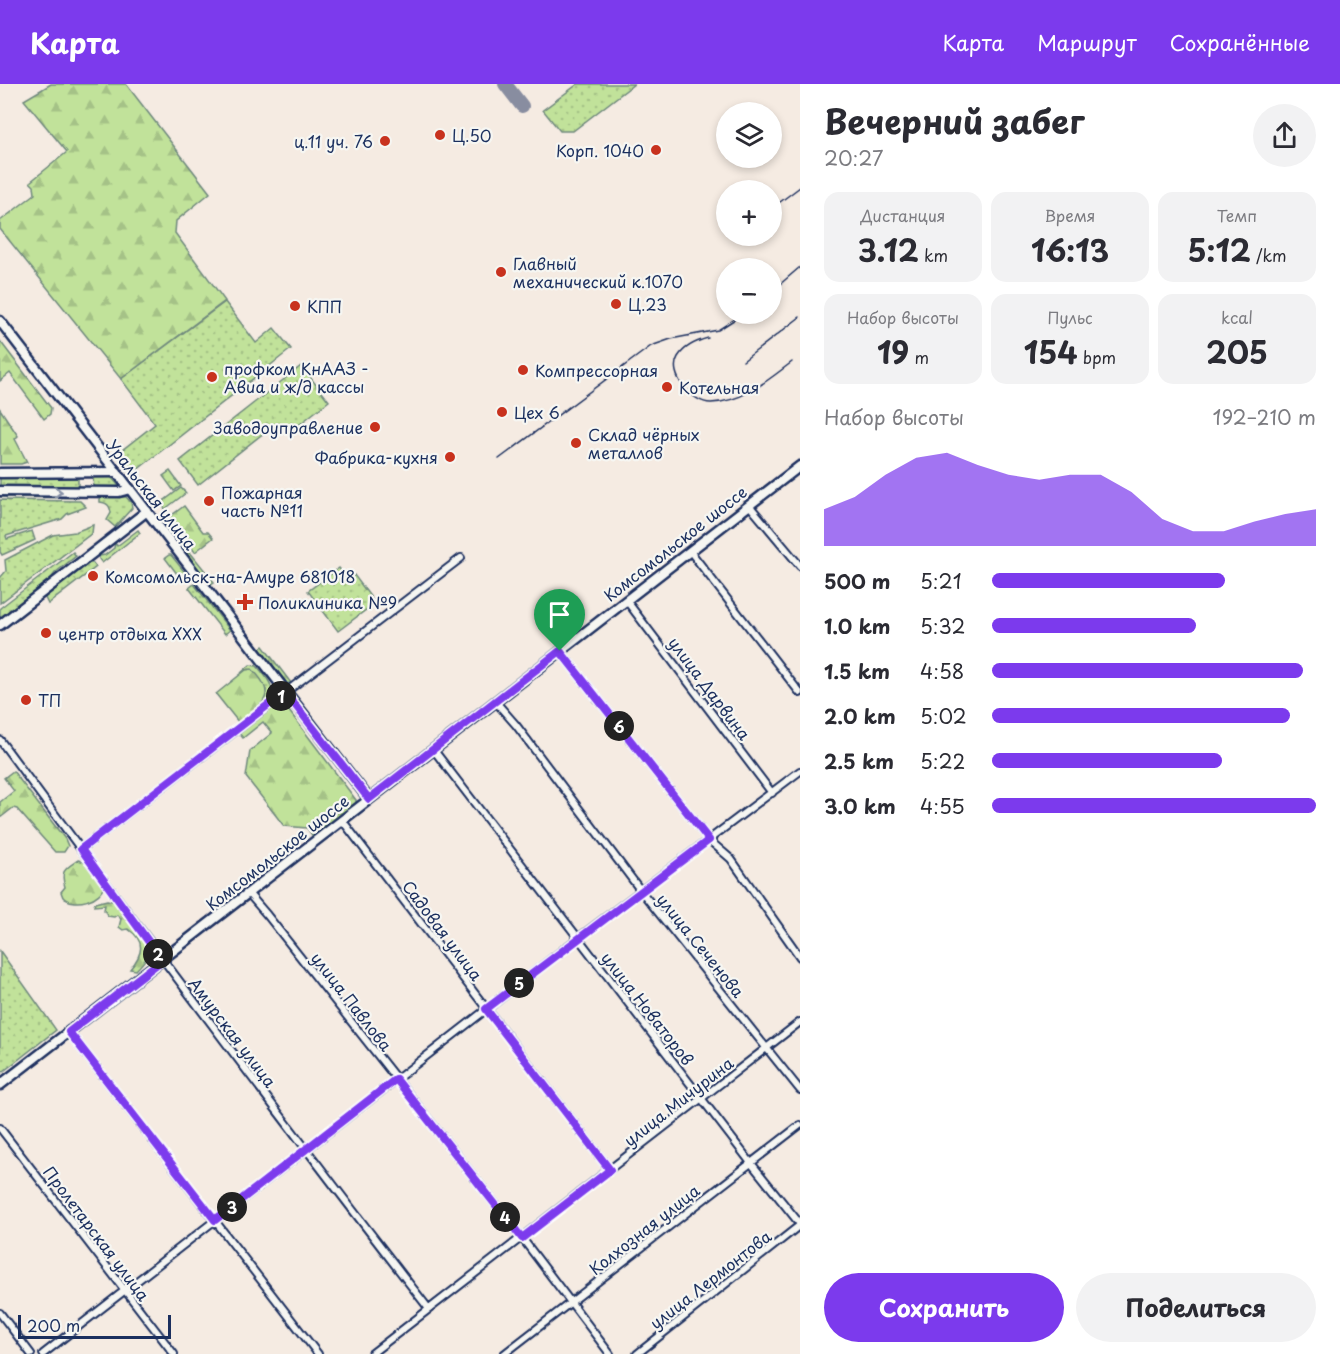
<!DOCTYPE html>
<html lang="ru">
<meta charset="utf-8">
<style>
:root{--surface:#fff;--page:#f2f2f3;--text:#2b2b33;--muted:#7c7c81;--accent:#7c3aed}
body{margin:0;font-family:"Playpen Sans",sans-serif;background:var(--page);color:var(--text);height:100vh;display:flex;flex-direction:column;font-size:22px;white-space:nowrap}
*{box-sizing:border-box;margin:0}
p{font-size:20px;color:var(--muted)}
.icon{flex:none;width:33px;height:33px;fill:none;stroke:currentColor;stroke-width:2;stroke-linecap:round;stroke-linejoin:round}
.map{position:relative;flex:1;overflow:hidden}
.side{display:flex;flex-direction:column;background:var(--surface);width:540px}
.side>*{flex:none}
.controls{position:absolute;left:716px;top:18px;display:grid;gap:12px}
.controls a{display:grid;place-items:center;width:66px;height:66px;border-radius:50%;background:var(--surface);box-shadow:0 3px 9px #0003;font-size:30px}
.scale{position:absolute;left:18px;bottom:15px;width:153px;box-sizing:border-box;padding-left:6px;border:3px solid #1b2f5e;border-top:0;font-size:16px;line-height:21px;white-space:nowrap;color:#1b2f5e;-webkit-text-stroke:4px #f6f6f2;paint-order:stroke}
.pin{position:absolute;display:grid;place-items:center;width:51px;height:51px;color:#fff;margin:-62px -26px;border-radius:50% 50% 50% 0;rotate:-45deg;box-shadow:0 0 6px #0007}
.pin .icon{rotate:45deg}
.km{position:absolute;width:30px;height:30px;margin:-15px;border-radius:50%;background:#222;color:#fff;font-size:16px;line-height:30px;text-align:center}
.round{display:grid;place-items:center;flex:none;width:63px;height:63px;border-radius:32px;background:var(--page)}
.head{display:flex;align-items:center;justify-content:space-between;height:102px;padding:0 24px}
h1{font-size:33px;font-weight:700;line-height:45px}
.figures{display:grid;grid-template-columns:repeat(3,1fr);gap:9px;height:102px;padding:6px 24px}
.figures div{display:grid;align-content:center;border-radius:15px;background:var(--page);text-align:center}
.figures b{font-size:30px;font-weight:700}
.figures small{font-size:16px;font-weight:400}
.figures p{font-size:16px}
.chart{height:168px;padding:12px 24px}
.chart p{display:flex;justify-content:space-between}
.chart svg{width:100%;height:108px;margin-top:6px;fill:var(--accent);opacity:.7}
.cta{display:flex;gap:12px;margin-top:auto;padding:12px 24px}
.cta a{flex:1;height:69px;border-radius:36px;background:var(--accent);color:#fff;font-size:24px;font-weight:700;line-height:69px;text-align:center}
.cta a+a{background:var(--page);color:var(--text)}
ul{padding:0 24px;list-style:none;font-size:20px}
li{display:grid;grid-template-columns:96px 72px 1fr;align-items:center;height:45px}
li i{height:15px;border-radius:8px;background:var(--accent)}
header{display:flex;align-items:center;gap:36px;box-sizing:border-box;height:84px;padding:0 30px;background:var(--accent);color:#fff}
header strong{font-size:28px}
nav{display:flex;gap:33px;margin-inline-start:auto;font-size:21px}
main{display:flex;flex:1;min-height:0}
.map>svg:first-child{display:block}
.green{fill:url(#green-dots);stroke:#6e887c;stroke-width:1.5}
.forest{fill:url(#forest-firs);stroke:#6e887c;stroke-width:1.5}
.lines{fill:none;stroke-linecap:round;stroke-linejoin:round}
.taxiway{stroke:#888da0;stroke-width:14}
.street-casing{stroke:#1b2f5e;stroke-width:10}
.secondary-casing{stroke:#1b2f5e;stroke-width:13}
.street{stroke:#f6f6f2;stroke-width:6}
.secondary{stroke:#f6f6f2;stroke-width:8}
.rail{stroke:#1b2f5e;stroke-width:1.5}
.oneway{stroke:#8892a8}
.route-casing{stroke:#fff;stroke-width:12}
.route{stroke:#7c3aed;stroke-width:8}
.poi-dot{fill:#c8321e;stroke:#f6f6f2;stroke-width:2}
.labels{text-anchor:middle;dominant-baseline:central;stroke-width:4.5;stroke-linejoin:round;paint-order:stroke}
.poi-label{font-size:16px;fill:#1b2f5e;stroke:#f6f6f2;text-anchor:start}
.street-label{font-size:16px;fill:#1b2f5e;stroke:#f6f6f2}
</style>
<header>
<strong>Карта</strong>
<nav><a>Карта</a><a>Маршрут</a><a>Сохранённые</a></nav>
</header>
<main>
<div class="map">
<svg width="800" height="1270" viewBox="0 0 800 1270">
<defs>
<pattern id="green-dots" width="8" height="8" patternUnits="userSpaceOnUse" patternTransform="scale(1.5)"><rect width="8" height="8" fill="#c1e29a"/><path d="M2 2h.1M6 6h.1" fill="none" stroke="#a5c287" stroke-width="1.8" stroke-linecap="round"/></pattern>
<pattern id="forest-firs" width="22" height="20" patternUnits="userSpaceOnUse" patternTransform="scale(1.5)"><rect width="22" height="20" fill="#c1e29a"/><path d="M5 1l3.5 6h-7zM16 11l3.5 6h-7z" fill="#a5c287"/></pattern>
</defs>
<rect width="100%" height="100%" fill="#f5ebe2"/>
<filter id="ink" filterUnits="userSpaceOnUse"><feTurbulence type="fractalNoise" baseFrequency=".0167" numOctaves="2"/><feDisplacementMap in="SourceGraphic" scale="12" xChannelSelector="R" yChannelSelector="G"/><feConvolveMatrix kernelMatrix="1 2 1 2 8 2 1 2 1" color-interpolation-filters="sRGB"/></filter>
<g filter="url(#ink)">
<g class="green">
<polygon points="578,0 634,0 573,47 560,47 543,26"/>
<polygon points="225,218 256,259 274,244 291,265 132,390 126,382 129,374 125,372 122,377 117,370 155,340 121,295"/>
<polygon points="301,282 329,317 291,347 283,347 275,340 198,401 180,377"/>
<polygon points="170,387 181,402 174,407 163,392"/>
<rect x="0" y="392" width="78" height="12"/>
<polygon points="93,393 111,393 120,403 117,405 94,405"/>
<polygon points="181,404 186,409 165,425 161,419"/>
<polygon points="0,411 78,411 78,414 0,413"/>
<path d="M 100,412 L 126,413 L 131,418 L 132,424 L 115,443 L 107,436 L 111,429 C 110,422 108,419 100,418 Z"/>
<polygon points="0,416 80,417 86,423 67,430 62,435 6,452 7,455 32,447 35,456 2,471 0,468"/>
<polygon points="93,441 92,449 0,519 0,494 6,487 5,476 53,451 75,448"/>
<polygon points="73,468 76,472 55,489 50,496 0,535 0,524"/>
<polygon points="169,471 171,471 187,491 181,495 165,474"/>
<polygon points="88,479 93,479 96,483 48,520 45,514 46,511"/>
<polygon points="339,484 348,496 354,491 375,519 338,547 308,507"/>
<polygon points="194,500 230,546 225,550 189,504"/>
<path d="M 250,581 L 257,582 C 268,595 280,606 263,620 L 266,606 L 246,586 L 241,589 Z"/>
<polygon points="0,867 56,946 0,990"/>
</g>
<g class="forest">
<polygon points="51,0 126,0 210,109 176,137 175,149 225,217 121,295 0,145 0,137 35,110 34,102 30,98 67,68 24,16"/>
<polygon points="0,257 51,324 50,330 44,335 10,289 0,297"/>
<polygon points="0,325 18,352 15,355 27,378 21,380 0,380"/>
<polygon points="184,422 203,448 208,448 213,454 195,468 168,434"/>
<polygon points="165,437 214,498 208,502 160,441"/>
<polygon points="138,446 140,449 102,479 99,475 99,472 105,471 114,464 115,459 117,462"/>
<polygon points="263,562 291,599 284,600 257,567"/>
<path d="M 252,585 C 279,612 263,620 239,639 L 216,610 L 246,586 Z"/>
<polygon points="280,615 356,716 356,723 314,754 307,744 284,742 246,693 250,667 272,649 263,638 243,654 238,648"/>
<polygon points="13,687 65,755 68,762 64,768 55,768 17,725 13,724 0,734 0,718 14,707 4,694"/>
<path d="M 78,776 L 88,779 L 104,800 C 103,816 73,824 63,813 L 61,808 L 65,803 C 60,786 65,785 78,776 Z"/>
<path d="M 107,816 L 116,818 L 148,860 C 150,872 144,878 136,886 L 130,885 C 143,870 146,857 128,845 L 123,846 L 119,843 L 121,835 L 117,831 L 114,833 L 108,832 L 104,826 L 105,821 L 94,822 L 95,819 Z"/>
</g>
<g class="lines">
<polyline class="taxiway" points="505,0 522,22"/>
<defs>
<g id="street">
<polyline points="749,421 800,482"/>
<polyline points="690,467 800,609"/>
<polyline points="626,516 772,709"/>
<polyline points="560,567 709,756 731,775 800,873"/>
<polyline points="495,617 516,641 641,807 800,1006"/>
<path d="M 0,656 C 141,847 283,1037 429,1225"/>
<polyline points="433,665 751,1079 800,1140"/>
<polyline points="342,736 610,1086"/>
<polyline points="81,765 461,474"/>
<polyline points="248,809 267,831 522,1154 610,1270"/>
<polyline points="69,948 318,1270"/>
<polyline points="0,1044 174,1270"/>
<polyline points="0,1229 31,1270"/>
<polyline points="43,1270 577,855 800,687"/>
<polyline points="371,1270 800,938"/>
<polyline points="504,1270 800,1041"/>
<polyline points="637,1270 800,1141"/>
</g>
<g id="secondary">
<polyline points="0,237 369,715"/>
<polyline points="0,389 117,388"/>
<polyline points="0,407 119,408 130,405"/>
<polyline points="0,541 147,427"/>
<polyline points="0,1001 800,382"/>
</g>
</defs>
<use href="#street" class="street-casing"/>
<use href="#secondary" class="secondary-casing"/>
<use href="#street" class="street"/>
<use href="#secondary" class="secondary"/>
<g class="rail">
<polyline points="772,124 800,103"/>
<polyline points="771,208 800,183"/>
<path d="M 708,254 C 697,257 684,263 678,273 C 667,291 693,319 711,319 C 743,318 768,296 792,278"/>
<polyline points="743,277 800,233"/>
<polyline points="499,375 651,262 671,255 718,246 743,230"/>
</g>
</g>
<defs><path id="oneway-chevron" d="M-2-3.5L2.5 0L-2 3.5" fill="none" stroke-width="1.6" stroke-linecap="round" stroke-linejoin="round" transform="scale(1.5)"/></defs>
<use class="oneway" href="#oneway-chevron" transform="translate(58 408)"/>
</g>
<g class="lines" filter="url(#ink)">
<defs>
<polygon id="route" points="560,567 709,756 486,925 610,1086 522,1154 396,995 215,1136 69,948 162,876 81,765 285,608 369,715"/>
</defs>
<use href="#route" class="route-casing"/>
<use href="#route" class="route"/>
</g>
<g class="poi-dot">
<circle cx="440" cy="51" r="6"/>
<circle cx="385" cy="57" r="6"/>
<circle cx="656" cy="66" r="6"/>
<circle cx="501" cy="188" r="6"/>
<circle cx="616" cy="220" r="6"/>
<circle cx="295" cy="222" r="6"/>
<circle cx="523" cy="286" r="6"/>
<circle cx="212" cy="293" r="6"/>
<circle cx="667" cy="303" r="6"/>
<circle cx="502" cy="328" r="6"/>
<circle cx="375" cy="343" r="6"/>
<circle cx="576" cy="359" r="6"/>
<circle cx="450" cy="373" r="6"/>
<circle cx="209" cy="417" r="6"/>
<circle cx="93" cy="492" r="6"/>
<path d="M242 509h6v6h6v6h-6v6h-6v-6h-6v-6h6z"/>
<circle cx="46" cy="549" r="6"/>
<circle cx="26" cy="616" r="6"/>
</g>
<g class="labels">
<g class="poi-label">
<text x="452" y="51">Ц.50</text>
<text x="373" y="57" text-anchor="end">ц.11 уч. 76</text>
<text x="644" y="66" text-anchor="end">Корп. 1040</text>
<text x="513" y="179">Главный<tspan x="513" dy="18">механический к.1070</tspan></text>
<text x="628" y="220">Ц.23</text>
<text x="307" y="222">КПП</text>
<text x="224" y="284">профком КнААЗ -<tspan x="224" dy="18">Авиа и ж/д кассы</tspan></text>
<text x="535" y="286">Компрессорная</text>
<text x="679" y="303">Котельная</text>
<text x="514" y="328">Цех 6</text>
<text x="363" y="343" text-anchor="end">Заводоуправление</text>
<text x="588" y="350">Склад чёрных<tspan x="588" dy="18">металлов</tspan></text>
<text x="438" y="373" text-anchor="end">Фабрика-кухня</text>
<text x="221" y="408">Пожарная<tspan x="221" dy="18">часть №11</tspan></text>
<text x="105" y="492">Комсомольск-на-Амуре 681018</text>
<text x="258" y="518">Поликлиника №9</text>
<text x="58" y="549">центр отдыха ХХХ</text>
<text x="38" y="616">ТП</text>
</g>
<g class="street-label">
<text transform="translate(152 410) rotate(52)">Уральская улица</text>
<text transform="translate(675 459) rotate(-38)">Комсомольское шоссе</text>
<text transform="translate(710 604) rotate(53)">улица Дарвина</text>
<text transform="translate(277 768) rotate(-38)">Комсомольское шоссе</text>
<text transform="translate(443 846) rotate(53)">Садовая улица</text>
<text transform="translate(701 861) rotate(51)">улица Сеченова</text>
<text transform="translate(352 917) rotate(52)">улица Павлова</text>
<text transform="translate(648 924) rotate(52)">улица Новаторов</text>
<text transform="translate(233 948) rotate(53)">Амурская улица</text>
<text transform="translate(678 1017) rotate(-38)">улица Мичурина</text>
<text transform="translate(644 1145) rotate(-38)">Колхозная улица</text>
<text transform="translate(97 1149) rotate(53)">Пролетарская улица</text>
<text transform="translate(710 1195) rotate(-38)">улица Лермонтова</text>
</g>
</g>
</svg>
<div class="controls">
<a><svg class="icon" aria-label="layers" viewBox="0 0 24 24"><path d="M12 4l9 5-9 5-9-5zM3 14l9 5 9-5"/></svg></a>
<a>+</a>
<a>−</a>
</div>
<div class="scale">200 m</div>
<div class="pin" style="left:560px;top:567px;background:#1e9e55"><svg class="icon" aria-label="arrive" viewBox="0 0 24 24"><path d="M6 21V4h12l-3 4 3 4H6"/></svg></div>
<b class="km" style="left:281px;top:612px">1</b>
<b class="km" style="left:158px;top:870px">2</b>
<b class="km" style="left:232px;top:1123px">3</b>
<b class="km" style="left:505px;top:1133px">4</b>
<b class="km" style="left:519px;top:899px">5</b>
<b class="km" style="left:619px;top:642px">6</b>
</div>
<section class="side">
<div class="head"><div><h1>Вечерний забег</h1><p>20:27</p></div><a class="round"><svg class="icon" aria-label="share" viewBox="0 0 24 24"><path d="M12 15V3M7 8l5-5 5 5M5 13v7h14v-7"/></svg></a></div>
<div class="figures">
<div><p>Дистанция</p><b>3.12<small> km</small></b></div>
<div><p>Время</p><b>16:13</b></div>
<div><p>Темп</p><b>5:12<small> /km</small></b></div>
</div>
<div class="figures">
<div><p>Набор высоты</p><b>19<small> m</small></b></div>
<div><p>Пульс</p><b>154<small> bpm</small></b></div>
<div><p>kcal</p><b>205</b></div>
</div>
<div class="chart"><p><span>Набор высоты</span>192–210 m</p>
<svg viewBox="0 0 160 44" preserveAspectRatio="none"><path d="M0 44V29L10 24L20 15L30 8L40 6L50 11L60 15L70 17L80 15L90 15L100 22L110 33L120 38L130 38L140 34L150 31L160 29V44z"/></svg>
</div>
<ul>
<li><b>500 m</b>5:21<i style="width:72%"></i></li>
<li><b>1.0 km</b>5:32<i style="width:63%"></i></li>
<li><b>1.5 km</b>4:58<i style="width:96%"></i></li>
<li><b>2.0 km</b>5:02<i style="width:92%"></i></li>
<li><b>2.5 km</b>5:22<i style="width:71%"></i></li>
<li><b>3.0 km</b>4:55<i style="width:100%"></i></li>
</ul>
<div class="cta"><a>Сохранить</a><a>Поделиться</a></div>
</section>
</main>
